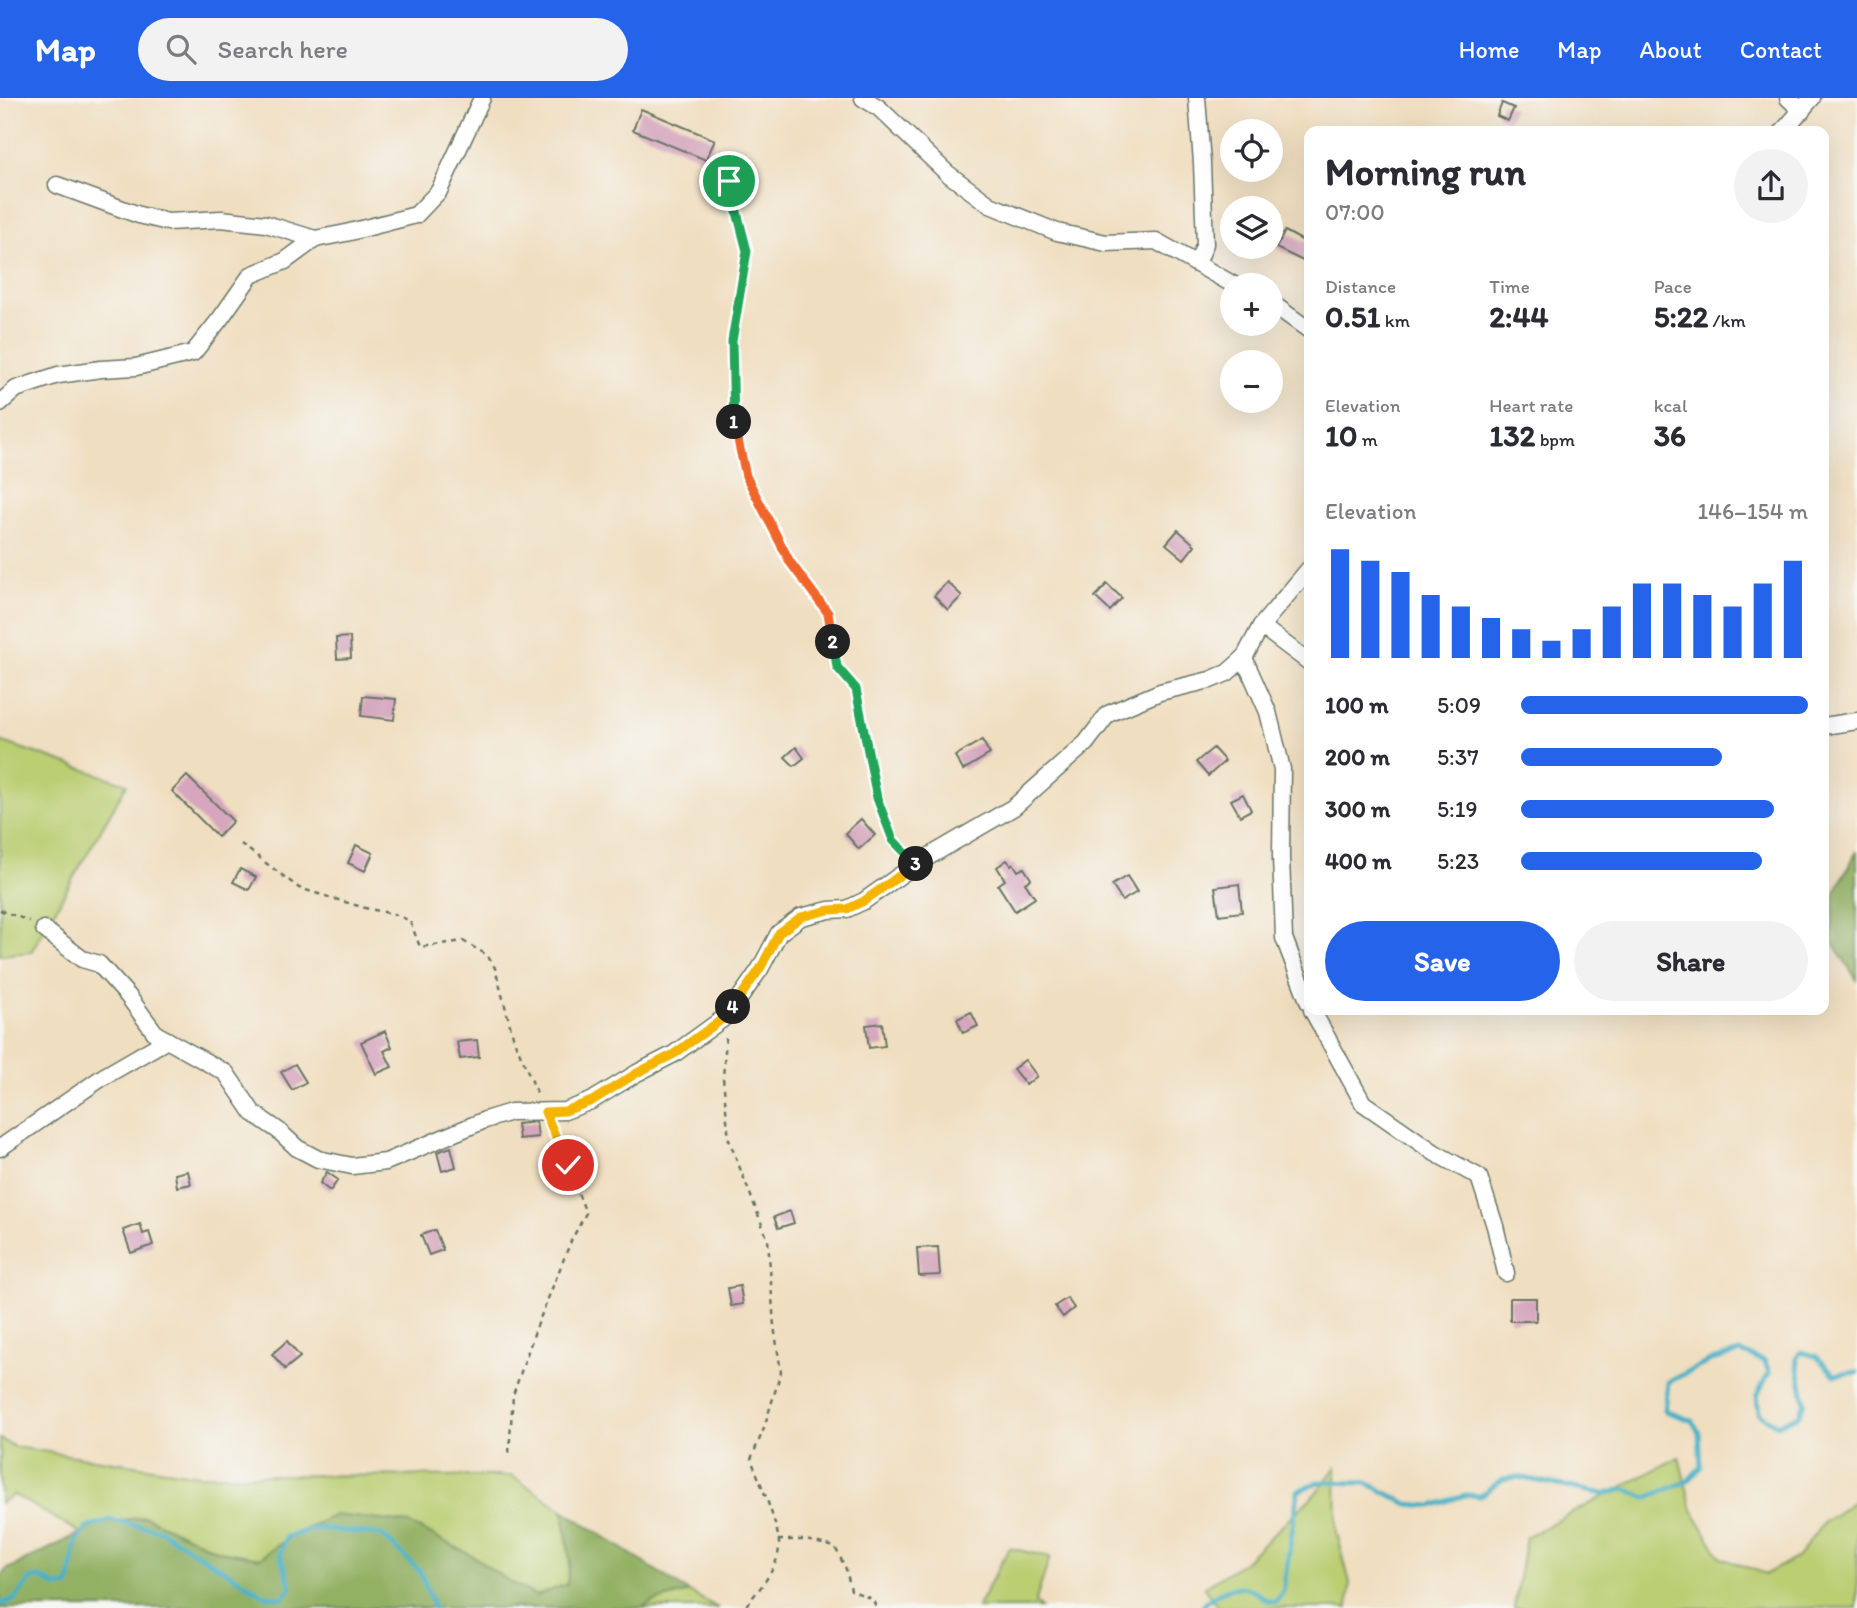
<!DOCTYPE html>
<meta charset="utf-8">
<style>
:root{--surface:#fff;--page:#f2f2f3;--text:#2b2b33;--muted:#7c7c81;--accent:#2563eb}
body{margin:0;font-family:Itim,sans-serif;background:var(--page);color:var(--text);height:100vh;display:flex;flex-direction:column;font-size:26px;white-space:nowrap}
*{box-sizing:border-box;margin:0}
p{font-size:23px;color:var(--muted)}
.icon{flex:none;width:38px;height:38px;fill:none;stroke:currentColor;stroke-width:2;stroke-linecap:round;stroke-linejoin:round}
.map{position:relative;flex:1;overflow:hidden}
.sheet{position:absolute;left:1304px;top:28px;width:525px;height:889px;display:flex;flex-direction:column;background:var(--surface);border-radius:14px;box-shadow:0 7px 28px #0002}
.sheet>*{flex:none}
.buttons{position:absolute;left:1220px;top:21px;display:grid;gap:14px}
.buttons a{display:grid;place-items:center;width:63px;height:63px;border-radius:50%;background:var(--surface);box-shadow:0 7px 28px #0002;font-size:35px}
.pin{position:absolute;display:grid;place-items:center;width:60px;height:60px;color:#fff;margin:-30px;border:4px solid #fff;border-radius:50%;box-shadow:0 2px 7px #0007}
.km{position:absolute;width:35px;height:35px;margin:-18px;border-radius:50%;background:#222;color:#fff;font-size:19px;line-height:35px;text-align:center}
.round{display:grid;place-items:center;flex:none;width:74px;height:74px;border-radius:37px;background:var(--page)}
.headline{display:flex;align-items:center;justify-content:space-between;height:119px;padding:0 21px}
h1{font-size:38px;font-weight:800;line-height:52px}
.figures{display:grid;grid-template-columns:repeat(3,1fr);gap:10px;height:119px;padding:7px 21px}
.figures div{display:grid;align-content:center}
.figures b{font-size:30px;font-weight:800}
.figures small{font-size:19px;font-weight:400}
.figures p{font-size:19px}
.chart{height:196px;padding:14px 21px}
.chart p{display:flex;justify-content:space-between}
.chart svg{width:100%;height:126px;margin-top:7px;stroke:var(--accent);stroke-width:6}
.cta{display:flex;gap:14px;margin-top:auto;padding:14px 21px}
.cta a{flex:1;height:80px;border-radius:42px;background:var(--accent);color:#fff;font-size:28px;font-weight:800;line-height:80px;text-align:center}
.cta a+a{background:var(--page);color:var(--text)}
ul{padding:0 21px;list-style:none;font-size:23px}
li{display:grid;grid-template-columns:112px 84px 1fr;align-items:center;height:52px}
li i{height:18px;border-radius:9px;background:var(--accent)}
header{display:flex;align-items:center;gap:42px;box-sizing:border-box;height:98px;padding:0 35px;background:var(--accent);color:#fff}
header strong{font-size:33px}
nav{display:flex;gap:38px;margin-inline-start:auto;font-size:24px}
.search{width:490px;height:63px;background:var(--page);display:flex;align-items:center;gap:18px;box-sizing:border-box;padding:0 24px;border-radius:38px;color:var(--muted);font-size:26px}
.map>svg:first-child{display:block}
.green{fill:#bace72;stroke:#6c8653;stroke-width:2}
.forest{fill:#93b164;stroke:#59774c;stroke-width:2}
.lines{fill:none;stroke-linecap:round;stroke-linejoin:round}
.stream{stroke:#47b1c5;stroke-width:5}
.building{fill:#d5a6be}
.minor-casing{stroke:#687565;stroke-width:19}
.path{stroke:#687565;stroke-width:2.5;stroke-dasharray:5 5;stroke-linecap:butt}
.minor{stroke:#fff;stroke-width:16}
.split-1-casing{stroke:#fff;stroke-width:14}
.split-2-casing{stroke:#fff;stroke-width:14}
.split-3-casing{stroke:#fff;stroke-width:14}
.split-4-casing{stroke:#fff;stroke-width:14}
.split-5-casing{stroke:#fff;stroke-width:14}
.split-1{stroke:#22a559;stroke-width:9}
.split-2{stroke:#f0652b;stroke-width:9}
.split-3{stroke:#22a559;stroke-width:9}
.split-4{stroke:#f5b400;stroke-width:9}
.split-5{stroke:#f5b400;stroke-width:9}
</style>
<header>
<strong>Map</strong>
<div class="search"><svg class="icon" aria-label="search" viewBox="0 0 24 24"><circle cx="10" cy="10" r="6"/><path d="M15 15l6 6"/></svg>Search here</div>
<nav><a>Home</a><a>Map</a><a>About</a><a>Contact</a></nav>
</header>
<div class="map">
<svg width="1857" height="1510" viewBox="0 0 1857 1510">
<rect width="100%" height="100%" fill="#f6f6f2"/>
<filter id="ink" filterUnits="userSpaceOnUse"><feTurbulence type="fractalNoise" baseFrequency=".0143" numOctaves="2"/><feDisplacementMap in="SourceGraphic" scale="14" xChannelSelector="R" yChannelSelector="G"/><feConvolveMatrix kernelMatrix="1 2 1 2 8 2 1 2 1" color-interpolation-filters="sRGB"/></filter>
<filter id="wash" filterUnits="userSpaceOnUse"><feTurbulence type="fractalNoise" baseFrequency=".00686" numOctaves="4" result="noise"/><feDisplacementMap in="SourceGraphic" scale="28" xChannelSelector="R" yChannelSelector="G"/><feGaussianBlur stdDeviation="1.57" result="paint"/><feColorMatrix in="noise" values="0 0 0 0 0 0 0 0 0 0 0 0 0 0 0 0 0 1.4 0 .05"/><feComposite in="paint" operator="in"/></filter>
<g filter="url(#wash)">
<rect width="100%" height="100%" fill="#f0dec0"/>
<g class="green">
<polygon points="0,643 127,686 31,854 0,857"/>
<polygon points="0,1341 15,1349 199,1377 512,1378 563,1412 570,1462 567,1487 536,1498 502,1479 473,1458 293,1437 260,1460 218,1453 146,1419 101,1425 81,1435 14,1397 0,1405"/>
<polygon points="1679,1359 1692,1412 1721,1460 1766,1476 1798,1459 1824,1424 1857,1401 1857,1510 1514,1510 1526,1439"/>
<polygon points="1336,1369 1337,1435 1350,1485 1348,1510 1219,1510 1204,1490 1245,1463 1315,1396"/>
<polygon points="1009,1450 1050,1459 1035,1505 1041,1510 977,1510"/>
<polygon points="689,1494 718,1510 641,1510 655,1503"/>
</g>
<g class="forest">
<polygon points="1857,753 1857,882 1831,842 1835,794"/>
<polygon points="563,1412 689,1494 655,1503 641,1510 0,1510 0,1480 6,1472 101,1425 146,1419 218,1453 260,1460 293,1437 335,1417 408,1425 473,1458 502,1479 536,1498 567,1486 570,1462"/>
</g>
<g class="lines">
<g class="stream">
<polyline points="0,1506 14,1502 31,1481 41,1480 57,1489 69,1487 76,1444 86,1430 110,1422 159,1432 266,1498 283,1500 291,1489 280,1456 286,1439 317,1430 382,1437 420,1473 434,1510"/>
<path d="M 1202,1510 C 1210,1496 1236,1484 1252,1492 C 1262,1497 1264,1504 1276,1504 L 1283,1494 L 1298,1393 L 1318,1384 L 1367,1385 L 1408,1406 L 1432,1408 L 1465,1397 L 1480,1398 L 1503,1381 L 1518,1379 L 1604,1396 L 1625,1391 L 1646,1400 L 1688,1383 L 1701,1369 L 1699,1335 L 1693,1323 L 1665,1313 L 1668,1284 L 1712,1262 L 1740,1254 L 1765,1263 L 1769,1275 L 1757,1297 L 1759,1315 L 1777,1327 L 1799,1317 L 1805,1305 L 1796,1260 L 1801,1254 L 1816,1258 L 1835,1277 L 1857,1274"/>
</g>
</g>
<g id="blocks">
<g class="building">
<polygon points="1502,5 1514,10 1508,23 1497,18"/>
<polygon points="641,11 715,42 706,62 633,32"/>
<polygon points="1285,133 1309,146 1309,157 1305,164 1276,150"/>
<polygon points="1178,432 1195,447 1184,461 1166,446"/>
<polygon points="947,484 962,498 948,512 934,498"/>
<polygon points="1107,486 1122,500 1110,513 1095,499"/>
<polygon points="350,539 351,560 337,561 336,540"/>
<polygon points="363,598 396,601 394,622 361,618"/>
<polygon points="982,642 990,656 963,672 955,658"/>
<polygon points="796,649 804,660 794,668 785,659"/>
<polygon points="1213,650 1225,663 1208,678 1196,664"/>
<polygon points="187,678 233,723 218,739 172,693"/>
<polygon points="1243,696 1251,712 1240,718 1231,702"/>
<polygon points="861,721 875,737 859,751 845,735"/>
<polygon points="356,747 373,755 365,773 348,765"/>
<polygon points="1007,762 1011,767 1013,765 1018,773 1024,770 1031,781 1025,785 1035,800 1015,813 998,787 1005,782 997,769"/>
<polygon points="240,771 256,779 249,792 233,784"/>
<polygon points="1127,778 1137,794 1122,803 1112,787"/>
<polygon points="1239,786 1242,814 1219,817 1215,789"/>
<polygon points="971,914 978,928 963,935 957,921"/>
<polygon points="882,925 885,948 869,950 866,927"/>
<polygon points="385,933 392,949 384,953 392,969 376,976 361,944"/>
<polygon points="477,942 479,959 460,961 457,944"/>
<polygon points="1025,962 1037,978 1026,987 1013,971"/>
<polygon points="295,966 306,984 292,992 281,974"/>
<polygon points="536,1024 538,1039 519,1041 517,1026"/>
<polygon points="451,1049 456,1069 442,1073 437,1054"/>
<polygon points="188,1073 191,1086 177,1089 175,1076"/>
<polygon points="327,1074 338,1082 330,1093 320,1085"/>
<polygon points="790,1113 794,1125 778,1130 774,1119"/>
<polygon points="140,1126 143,1136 149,1134 153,1147 131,1155 123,1132"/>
<polygon points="435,1132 443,1152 429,1157 421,1137"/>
<polygon points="938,1149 940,1177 919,1178 917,1150"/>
<polygon points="740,1188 743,1206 731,1208 728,1190"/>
<polygon points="1067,1200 1074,1210 1063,1219 1055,1208"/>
<rect x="1510" y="1200" width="26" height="23"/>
<polygon points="287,1243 300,1259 285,1271 272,1256"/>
</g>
</g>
</g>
<g filter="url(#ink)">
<use href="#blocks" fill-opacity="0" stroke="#687565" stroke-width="2"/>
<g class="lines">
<defs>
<g id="minor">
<polyline points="863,0 879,10 947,75 990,107 1057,134 1106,145 1156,143 1234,187"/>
<polyline points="1197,0 1202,65 1205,146 1197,166"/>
<polyline points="1788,0 1802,13"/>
<polyline points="1783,33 1812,0"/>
<polyline points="57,87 139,117 168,124 221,121 266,126 315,141 346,135 416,117 439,93 482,0"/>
<polyline points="1270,204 1309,232"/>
<polyline points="0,305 16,291 58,277 101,271 136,269 193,255 220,221 251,177 285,163 315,141"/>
<polyline points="1261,528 1309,564"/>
<polyline points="1244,560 1268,614 1282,671 1281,758 1284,840 1309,905"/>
<polyline points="1824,628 1857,623"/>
<polyline points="44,831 82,861 99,866 128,898 156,936 226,975 253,1015 279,1033 297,1050 318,1061 352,1068 386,1064 485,1022 511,1014 565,1013 591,1003 637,975 674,956 728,917 760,871 779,835 801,819 829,812 847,811 864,803 916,766 1014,709 1086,645 1108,616 1160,594 1210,582 1227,575 1244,560 1261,528 1309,471"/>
<polyline points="1312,912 1363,1005 1435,1055 1479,1079 1495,1128 1506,1175"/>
<polyline points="0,1050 103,979 167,942"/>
</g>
</defs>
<use href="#minor" class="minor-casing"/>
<g class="path">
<polyline points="729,83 747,153 732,243 732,268 734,330 746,378 790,464 828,515 837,569 856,591 877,700 893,742 904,753"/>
<polyline points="241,746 299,790 365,810 394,816 410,823 420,849 463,843 487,857 495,870 514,942 538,997"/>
<polyline points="0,812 29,823"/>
<path d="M 726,940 L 723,980 L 729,1042 L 768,1142 L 774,1228 L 781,1274 L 763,1333 L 751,1361 C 758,1379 781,1433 779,1449 C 778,1472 758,1492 744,1510"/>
<polyline points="509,1355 513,1297 535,1233 571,1143 586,1115 551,1028"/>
<polyline points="778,1442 806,1442 835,1449 846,1471 851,1492 872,1501 877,1510"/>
</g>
<use href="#minor" class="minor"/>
</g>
</g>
<g class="lines" filter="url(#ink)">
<defs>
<polyline id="split-1" points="729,83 747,153 732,243 734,324"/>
<polyline id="split-2" points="734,324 746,378 790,464 828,515 833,544"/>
<polyline id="split-3" points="833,544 837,569 856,591 877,700 893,742 916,766"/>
<polyline id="split-4" points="733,909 760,871 779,835 801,819 829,812 847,811 864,803 916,766"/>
<polyline id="split-5" points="568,1067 545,1014 565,1013 592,1003 637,975 674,956 728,917 733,909"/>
</defs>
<use href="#split-1" class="split-1-casing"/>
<use href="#split-2" class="split-2-casing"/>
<use href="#split-3" class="split-3-casing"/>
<use href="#split-4" class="split-4-casing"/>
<use href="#split-5" class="split-5-casing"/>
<use href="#split-1" class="split-1"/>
<use href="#split-2" class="split-2"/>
<use href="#split-3" class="split-3"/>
<use href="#split-4" class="split-4"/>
<use href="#split-5" class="split-5"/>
</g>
</svg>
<div class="buttons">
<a><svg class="icon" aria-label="locate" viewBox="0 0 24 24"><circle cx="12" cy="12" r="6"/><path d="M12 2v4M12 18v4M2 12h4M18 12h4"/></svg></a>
<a><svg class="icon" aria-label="layers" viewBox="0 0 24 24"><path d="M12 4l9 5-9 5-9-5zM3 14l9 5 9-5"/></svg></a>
<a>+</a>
<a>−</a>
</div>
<div class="pin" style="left:729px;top:83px;background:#1e9e55"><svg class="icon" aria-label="arrive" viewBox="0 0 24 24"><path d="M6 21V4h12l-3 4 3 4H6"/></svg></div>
<div class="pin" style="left:568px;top:1067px;background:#d93025"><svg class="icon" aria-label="check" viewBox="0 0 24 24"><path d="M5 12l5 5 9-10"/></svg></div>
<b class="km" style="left:734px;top:324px">1</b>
<b class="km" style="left:833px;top:544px">2</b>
<b class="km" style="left:916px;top:766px">3</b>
<b class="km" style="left:733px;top:909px">4</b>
<section class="sheet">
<div class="headline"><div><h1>Morning run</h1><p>07:00</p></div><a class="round"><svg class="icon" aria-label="share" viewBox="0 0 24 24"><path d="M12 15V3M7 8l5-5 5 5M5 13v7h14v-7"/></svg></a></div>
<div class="figures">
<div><p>Distance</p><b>0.51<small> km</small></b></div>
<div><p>Time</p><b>2:44</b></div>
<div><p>Pace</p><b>5:22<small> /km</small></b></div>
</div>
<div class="figures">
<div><p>Elevation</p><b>10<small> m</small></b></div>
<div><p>Heart rate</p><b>132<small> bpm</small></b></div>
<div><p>kcal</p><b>36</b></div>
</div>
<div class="chart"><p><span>Elevation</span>146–154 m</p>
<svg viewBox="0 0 160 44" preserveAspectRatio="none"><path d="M5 44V6M15 44V10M25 44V14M35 44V22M45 44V26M55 44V30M65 44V34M75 44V38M85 44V34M95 44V26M105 44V18M115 44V18M125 44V22M135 44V26M145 44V18M155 44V10"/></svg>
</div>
<ul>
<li><b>100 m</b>5:09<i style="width:100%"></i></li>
<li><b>200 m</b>5:37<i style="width:70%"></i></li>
<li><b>300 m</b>5:19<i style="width:88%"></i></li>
<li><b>400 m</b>5:23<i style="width:84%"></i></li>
</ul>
<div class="cta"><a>Save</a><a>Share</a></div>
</section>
</div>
